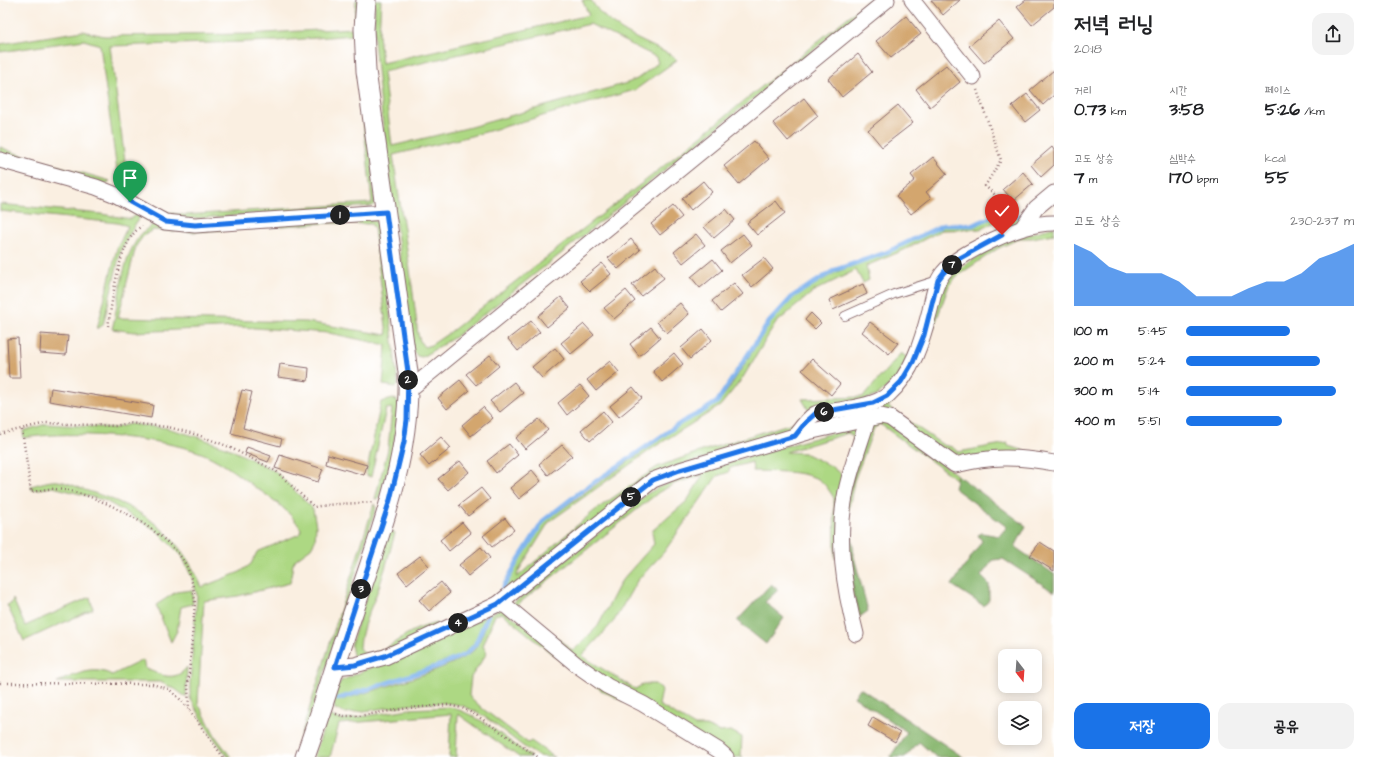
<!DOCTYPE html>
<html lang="ko">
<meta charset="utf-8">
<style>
:root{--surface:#fff;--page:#f2f2f2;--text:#202124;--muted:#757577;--accent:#1a73e8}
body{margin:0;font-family:"Architects Daughter","Poor Story",sans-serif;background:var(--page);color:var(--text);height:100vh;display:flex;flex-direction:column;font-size:15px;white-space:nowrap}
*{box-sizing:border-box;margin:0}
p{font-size:13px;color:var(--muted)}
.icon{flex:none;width:22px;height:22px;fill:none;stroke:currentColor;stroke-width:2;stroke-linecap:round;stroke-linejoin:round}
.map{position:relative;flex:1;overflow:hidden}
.panel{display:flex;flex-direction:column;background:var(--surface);width:320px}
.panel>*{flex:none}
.needle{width:26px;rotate:163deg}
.controls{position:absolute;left:998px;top:649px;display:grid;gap:8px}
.controls a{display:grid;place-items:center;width:44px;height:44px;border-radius:8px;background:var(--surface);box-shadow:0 2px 10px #0003;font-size:20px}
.pin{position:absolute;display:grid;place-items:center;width:34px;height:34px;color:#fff;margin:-41px -17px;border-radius:50% 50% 50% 0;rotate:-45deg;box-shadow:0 0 4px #0007}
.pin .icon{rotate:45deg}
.km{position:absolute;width:20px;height:20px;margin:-10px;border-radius:50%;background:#222;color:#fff;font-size:11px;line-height:20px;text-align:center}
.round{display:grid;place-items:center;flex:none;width:42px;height:42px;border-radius:12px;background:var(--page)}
.head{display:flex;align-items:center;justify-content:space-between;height:68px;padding:0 20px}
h1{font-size:22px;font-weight:800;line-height:30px}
.figures{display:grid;grid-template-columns:repeat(3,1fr);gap:6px;height:68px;padding:4px 20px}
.figures div{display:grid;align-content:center}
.figures b{font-size:17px;font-weight:800}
.figures small{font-size:11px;font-weight:400}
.figures p{font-size:11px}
.chart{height:112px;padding:8px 20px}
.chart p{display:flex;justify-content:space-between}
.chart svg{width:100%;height:72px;margin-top:4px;fill:var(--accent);opacity:.7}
.button{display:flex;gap:8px;margin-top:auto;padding:8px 20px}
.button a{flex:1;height:46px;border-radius:12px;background:var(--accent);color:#fff;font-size:16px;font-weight:800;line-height:46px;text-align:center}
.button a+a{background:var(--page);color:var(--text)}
ul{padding:0 20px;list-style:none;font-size:13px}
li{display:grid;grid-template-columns:64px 48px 1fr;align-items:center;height:30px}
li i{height:10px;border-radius:5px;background:var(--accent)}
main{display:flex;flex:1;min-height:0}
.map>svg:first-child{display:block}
.green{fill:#add883;stroke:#7c7c57;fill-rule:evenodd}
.forest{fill:#8ab871;stroke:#6a6c4e}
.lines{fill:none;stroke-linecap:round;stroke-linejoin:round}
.stream{stroke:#82b5ef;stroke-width:4.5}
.building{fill:#d3a66e}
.service-casing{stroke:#88686b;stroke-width:10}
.minor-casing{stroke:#88686b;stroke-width:17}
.tertiary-casing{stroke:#88686b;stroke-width:21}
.path{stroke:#88686b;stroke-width:2.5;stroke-dasharray:1 3;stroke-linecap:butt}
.service{stroke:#fff;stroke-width:8}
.minor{stroke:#fff;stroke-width:15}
.tertiary{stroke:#fff;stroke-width:19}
.route-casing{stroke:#fff;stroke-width:8}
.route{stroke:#1a73e8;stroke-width:5}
</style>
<main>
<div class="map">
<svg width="1054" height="757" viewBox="0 0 1054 757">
<rect width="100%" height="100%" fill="#fff"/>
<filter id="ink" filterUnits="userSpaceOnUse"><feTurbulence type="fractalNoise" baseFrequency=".025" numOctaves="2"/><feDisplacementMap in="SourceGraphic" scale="8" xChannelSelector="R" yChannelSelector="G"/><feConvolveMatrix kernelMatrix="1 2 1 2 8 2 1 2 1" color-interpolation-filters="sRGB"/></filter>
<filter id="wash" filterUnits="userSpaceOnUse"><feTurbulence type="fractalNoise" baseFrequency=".012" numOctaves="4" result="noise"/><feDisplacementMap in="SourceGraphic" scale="16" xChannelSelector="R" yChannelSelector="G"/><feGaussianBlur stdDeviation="0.9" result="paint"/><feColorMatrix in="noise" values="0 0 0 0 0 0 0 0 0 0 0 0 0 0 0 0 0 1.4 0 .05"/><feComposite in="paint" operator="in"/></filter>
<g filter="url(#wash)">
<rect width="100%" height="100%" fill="#faefe1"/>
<g class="green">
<polygon points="356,0 360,0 375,204 373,206 186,219 174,218 155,210 184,215 372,203 354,35 277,41 110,46 127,177 118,179 100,45 84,40 0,52 0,44 83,31 104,36 247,34 354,28"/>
<path d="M 375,0 L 381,0 L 379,35 L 382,63 L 589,15 L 582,0 L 591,0 C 608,29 643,41 671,55 L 677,60 L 635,90 L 471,136 L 393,155 C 400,206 409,257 415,309 C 417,320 416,339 424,347 L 431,345 L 449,333 L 650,177 L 869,0 L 875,0 L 563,252 L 455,337 L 422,357 L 417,356 L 413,351 L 385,144 L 374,42 ZM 590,24 L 656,57 L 658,63 L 637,79 L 627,83 L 467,128 L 392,146 L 383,72 Z"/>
<polygon points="0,147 15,153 110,181 106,184 22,160 0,152"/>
<polygon points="0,204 101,214 131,219 138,213 140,216 121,249 103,325 97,329 117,248 128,226 117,223 0,211"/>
<polygon points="998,215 1026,218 1008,230 1001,219 981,229 942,230 904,250 866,266 869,280 863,283 856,270 814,291 776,323 742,379 720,406 656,446 549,522 518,572 517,577 594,511 657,467 696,453 792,423 809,411 802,399 863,397 901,353 909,359 895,380 876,396 800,421 792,427 731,451 672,467 497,601 518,563 545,521 683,423 718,402 728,390 770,323 777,313 793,297 836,272 885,254 943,226 973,226"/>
<path d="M 372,219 L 378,223 L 381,235 L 398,385 L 396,387 L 383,385 L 386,345 L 329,333 L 240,327 L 134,332 L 112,329 C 121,297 121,237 157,223 ZM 326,223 L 371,224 L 374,228 L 387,335 L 307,322 L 118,318 L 136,246 L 144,235 L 153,230 L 192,232 Z"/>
<polygon points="1054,227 1054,234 1032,238 1020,238 997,249 957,276 949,285 931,335 907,386 888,407 943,445 952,447 958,452 1008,443 1008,446 1026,451 1025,454 951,458 891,417 805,428 816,418 885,402 948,279 966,264 1007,240"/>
<polygon points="393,399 397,400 399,407 392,456 379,498 375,499 388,449 392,408 386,409 371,477 366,475 381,402"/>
<polygon points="871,419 888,423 957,475 956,479 880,424 874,428 854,481 846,524 854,597 861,616 854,621 842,514"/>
<path d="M 46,424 L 115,428 L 130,424 L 167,428 L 198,437 L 228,448 L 275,471 L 313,509 L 316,526 L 315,541 L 311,548 L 296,559 L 293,564 L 290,583 L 238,596 L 204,601 L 198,703 L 216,737 L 231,757 L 228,757 L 211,734 L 190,698 L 190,683 L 197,595 L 192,578 L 182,556 L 156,530 L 104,500 L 53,487 L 32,490 L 31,486 C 39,484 50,480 58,481 C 68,482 79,488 88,491 C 144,508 178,533 202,587 L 240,572 L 251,564 L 257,552 L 295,536 L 300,534 L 301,529 C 290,511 273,499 256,488 C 238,475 218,458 196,451 C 153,437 69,430 24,438 L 23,431 Z"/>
<path d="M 864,424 L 835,559 L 834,498 C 830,492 825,483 818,479 C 799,470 774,472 753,471 L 752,462 L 730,468 L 729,472 L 717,476 L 664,552 L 637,581 L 614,621 L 582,656 L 635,689 L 644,684 L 655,684 L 662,690 L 659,705 L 695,726 L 706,726 L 720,732 L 731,731 L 742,737 L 741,755 L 743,757 L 731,757 L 611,684 L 510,606 L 645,495 C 671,479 699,472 728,463 C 773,449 819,437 864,424 ZM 848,433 L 853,436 L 853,443 L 843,476 L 831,466 L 804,453 L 786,452 ZM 703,475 L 687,501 L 652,531 L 654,544 L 622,580 L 598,626 L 573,651 L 517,605 L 659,492 L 676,483 Z"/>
<polygon points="374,504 376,508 298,757 294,757"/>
<path d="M 387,530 L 395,533 C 389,554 384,575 376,595 C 369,613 361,628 360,648 L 364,653 C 385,655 398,637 415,630 C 422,627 429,625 436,623 L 438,628 L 397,648 L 358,659 L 353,655 L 351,645 Z"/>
<polygon points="192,590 193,604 181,607 177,631 171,642 156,605 176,592"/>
<polygon points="90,597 93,609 24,641 7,605 11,604 13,599 25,626"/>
<path d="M 501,609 L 721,757 L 712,757 L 642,711 L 601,690 L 562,662 L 502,613 L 495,615 L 483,646 L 487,653 L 471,677 L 469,696 L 483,709 L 528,743 L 531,741 L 554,757 C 550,757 543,757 539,756 C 513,743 492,716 463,706 C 437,697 375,711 346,713 L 335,709 C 332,701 335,689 341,681 ZM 489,616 C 485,626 481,641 474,650 C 457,668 366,692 338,701 L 336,698 L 411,674 L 462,655 L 472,646 L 476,640 L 485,617 Z"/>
<path d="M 143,660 L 145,668 C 160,675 175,683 187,667 L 186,697 L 175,689 L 160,682 L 57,682 C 76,675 93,665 112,675 Z"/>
<path d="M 450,707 C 480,715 506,739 531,757 L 519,757 L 458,714 L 456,757 L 449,757 L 451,714 L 339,724 L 330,757 L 314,757 L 328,715 L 341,720 L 409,709 Z"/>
</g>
<g class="forest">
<polygon points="957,475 1026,526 1015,547 1054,574 1054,592 1003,559 993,560 981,576 989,584 989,600 984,606 952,585 982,541 978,535 982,533 999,536 1007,527 954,488"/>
<polygon points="846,524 851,527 854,557 868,611 861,616 854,597"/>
<polygon points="771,584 778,590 765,602 784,618 766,644 737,621"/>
<polygon points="860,688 963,757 936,757 919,742 905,757 890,757 907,732 854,697"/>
</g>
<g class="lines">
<g class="stream">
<polyline points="498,597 517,562 544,520 580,492 682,422 703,411 717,402 769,322 793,296 835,270 885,253 943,225 973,225 998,214 1026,217"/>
<polyline points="338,699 441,665 466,654 475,645 488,615"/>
</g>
</g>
<g id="blocks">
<g class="building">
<polygon points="931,0 960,0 943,15"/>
<polygon points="1026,0 1054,0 1054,7 1032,25 1017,7"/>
<polygon points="906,16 921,34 891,58 876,41"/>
<polygon points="999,21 1014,39 984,63 969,46"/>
<polygon points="858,54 872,72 842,97 828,79"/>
<polygon points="946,65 960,82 930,107 916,89"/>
<polygon points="1054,70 1054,95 1043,105 1030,90"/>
<polygon points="1027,94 1040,110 1025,122 1012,106"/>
<polygon points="804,98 818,116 788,141 773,123"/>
<polygon points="898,105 913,123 882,147 868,130"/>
<polygon points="754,141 769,159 739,184 724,166"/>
<polygon points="1052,147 1054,150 1054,165 1041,177 1031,165"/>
<polygon points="933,157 947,174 926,192 931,198 911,214 896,196 915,180 911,175"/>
<polygon points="1023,172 1033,184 1013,201 1003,189"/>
<polygon points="703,181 712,192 691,210 682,199"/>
<polygon points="776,201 785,213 757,235 747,223"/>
<polygon points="673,206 682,217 660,235 651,224"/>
<polygon points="726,209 735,220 714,238 704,227"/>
<polygon points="696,234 705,245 683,263 674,252"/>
<polygon points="743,234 752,245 730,263 721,251"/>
<polygon points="631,239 640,250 618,269 608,258"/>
<polygon points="764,258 773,269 752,287 742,275"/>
<polygon points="713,259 722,270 700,288 691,277"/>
<polygon points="602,263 611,274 590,291 580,281"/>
<polygon points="655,266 664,278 641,296 632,285"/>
<polygon points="734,283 743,294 721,312 712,301"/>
<polygon points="863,284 867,294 833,310 829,300"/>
<polygon points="626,290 635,301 614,319 604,308"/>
<polygon points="561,297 570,308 547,327 538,316"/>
<polygon points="680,303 689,314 667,333 657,322"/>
<polygon points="811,313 821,323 815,329 805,320"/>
<polygon points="531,321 540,332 518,351 508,339"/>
<polygon points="870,322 898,343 889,354 862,332"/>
<polygon points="584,324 594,335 571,354 561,343"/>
<polygon points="651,327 660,338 639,356 630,344"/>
<polygon points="703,329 712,340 690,359 681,348"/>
<polygon points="41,334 68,336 66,355 40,353"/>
<polygon points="18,338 20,378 9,378 7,339"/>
<polygon points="555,348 564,359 542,378 532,367"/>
<polygon points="674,353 683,364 662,382 653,371"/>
<polygon points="490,355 499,366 476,385 466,374"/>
<polygon points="812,359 840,384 831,395 802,370"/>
<polygon points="610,361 619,372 596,391 587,380"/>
<polygon points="280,364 309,368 308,381 278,377"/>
<polygon points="460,380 469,391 447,409 438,398"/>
<polygon points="514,382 523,393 500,412 490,401"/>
<polygon points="580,385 589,396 567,415 558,403"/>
<polygon points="633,387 642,398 619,417 610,406"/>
<polygon points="51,388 153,405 151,418 49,401"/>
<polygon points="242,390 252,392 243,428 282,439 280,446 231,433"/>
<polygon points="483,407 493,418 471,436 462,425"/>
<polygon points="603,411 612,422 590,441 581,430"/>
<polygon points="539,419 548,430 525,449 516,438"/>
<polygon points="441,437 451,448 429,466 420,455"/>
<polygon points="509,444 518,455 496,473 487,461"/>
<polygon points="562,445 572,456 548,475 539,464"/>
<polygon points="247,447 271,456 268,462 245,453"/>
<polygon points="328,454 367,465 364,475 326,464"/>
<polygon points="280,455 323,469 318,482 275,468"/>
<polygon points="460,461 469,472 448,490 438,479"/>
<polygon points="532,470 541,481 519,499 510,488"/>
<polygon points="481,488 490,499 468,516 459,505"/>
<polygon points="505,518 514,530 492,547 483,536"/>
<polygon points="462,522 471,533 449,551 440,540"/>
<polygon points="1040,542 1054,551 1054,571 1030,556"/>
<polygon points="481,547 490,558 468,576 459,565"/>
<polygon points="420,556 429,566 407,584 398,573"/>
<polygon points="441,582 450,593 429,611 419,600"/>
<polygon points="873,717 900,733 895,742 868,726"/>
</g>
</g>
</g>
<g filter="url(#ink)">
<use href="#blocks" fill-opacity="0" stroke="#88686b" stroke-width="1"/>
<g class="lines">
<defs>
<polyline id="service" points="845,316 894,294 938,280"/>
<g id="minor">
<polyline points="912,0 973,77"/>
<polyline points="0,160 96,187 116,195 165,222 195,225 386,212"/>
<polyline points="1022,228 1036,208 1054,193"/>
<polyline points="409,390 887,0"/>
<path d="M 795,436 C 801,428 807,419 815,414 C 820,411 828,411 833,411 C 850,408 874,406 888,395 C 913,373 922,341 930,310 C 933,297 935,283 943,273 C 955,258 976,248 993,240 C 1013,231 1033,223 1054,223"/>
<polyline points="498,604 506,606 577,665 607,686 643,704 718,750 726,757"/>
<path d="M 856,634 C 844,588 836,539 846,491 C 851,467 861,442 868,418"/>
<path d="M 335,667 L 355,665 L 385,657 L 498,604 L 653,480 L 680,470 L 808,432 L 881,416 L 890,418 L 955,465 C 992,456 1016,456 1054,463"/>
</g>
<path id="tertiary" d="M 305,757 C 322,710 336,663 352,616 C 379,537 411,457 408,372 L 366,71 L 364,29 L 366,0"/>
</defs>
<use href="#service" class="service-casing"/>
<use href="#minor" class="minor-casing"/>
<use href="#tertiary" class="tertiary-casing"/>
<g class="path">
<polyline points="977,90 1001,160 985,186 1009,207 1018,210"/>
<path d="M 108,326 C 113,299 118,240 142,226"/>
<path d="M 22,430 L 31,492 C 39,491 48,488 55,489 C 94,491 161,527 183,560 C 191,572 194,589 195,603 L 188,685 L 189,710"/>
<path d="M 0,434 L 46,423 L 115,426 L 129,423 L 168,427 L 198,435 L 227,446 L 276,471 L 314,507 C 334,503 353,504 373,502"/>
<polyline points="0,683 152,684 169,689 184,703 223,757"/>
<polyline points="336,714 343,716 359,716 409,708 448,705 462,708 476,715 538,757"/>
</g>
<use href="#service" class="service"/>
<use href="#minor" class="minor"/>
<use href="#tertiary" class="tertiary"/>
</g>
</g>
<g class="lines" filter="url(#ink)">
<defs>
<polyline id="route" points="130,202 166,222 195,225 386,212 408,372 407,420 404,442 390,500 335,667 355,665 385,656 498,604 653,480 680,470 795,436 806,422 816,413 873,403 887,396 901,382 913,362 924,335 938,280 944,272 960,258 1002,235"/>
</defs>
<use href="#route" class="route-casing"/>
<use href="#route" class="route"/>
</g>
</svg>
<div class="controls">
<a><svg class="needle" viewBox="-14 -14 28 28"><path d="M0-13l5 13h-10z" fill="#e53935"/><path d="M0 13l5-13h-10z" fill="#757577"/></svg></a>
<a><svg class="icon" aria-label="layers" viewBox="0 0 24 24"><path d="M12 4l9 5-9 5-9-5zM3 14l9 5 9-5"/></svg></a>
</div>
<div class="pin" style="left:130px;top:202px;background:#1e9e55"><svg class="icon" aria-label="arrive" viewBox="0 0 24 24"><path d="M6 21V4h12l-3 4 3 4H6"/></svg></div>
<div class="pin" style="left:1002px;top:235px;background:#d93025"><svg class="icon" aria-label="check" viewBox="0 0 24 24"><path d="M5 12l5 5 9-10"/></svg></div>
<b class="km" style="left:340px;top:215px">1</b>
<b class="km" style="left:408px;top:380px">2</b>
<b class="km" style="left:361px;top:589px">3</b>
<b class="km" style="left:458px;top:623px">4</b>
<b class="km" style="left:631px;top:497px">5</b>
<b class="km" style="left:824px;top:412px">6</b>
<b class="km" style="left:952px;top:265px">7</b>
</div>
<section class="panel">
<div class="head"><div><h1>저녁 러닝</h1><p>20:18</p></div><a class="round"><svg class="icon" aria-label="share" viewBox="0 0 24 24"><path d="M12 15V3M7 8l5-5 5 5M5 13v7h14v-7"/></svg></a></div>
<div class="figures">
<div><p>거리</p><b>0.73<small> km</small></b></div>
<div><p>시간</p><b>3:58</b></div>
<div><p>페이스</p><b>5:26<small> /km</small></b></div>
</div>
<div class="figures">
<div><p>고도 상승</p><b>7<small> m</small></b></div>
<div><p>심박수</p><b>170<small> bpm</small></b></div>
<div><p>kcal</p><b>55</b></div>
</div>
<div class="chart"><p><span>고도 상승</span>230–237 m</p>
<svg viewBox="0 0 160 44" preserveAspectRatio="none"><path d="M0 44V6L10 11L20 20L30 24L40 24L50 24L60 29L70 38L80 38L90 38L100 33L110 29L120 29L130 24L140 15L150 11L160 6V44z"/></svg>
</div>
<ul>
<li><b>100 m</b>5:45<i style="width:62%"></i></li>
<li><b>200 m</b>5:24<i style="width:80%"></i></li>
<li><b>300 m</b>5:14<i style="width:89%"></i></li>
<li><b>400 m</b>5:51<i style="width:57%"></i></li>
</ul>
<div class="button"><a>저장</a><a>공유</a></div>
</section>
</main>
